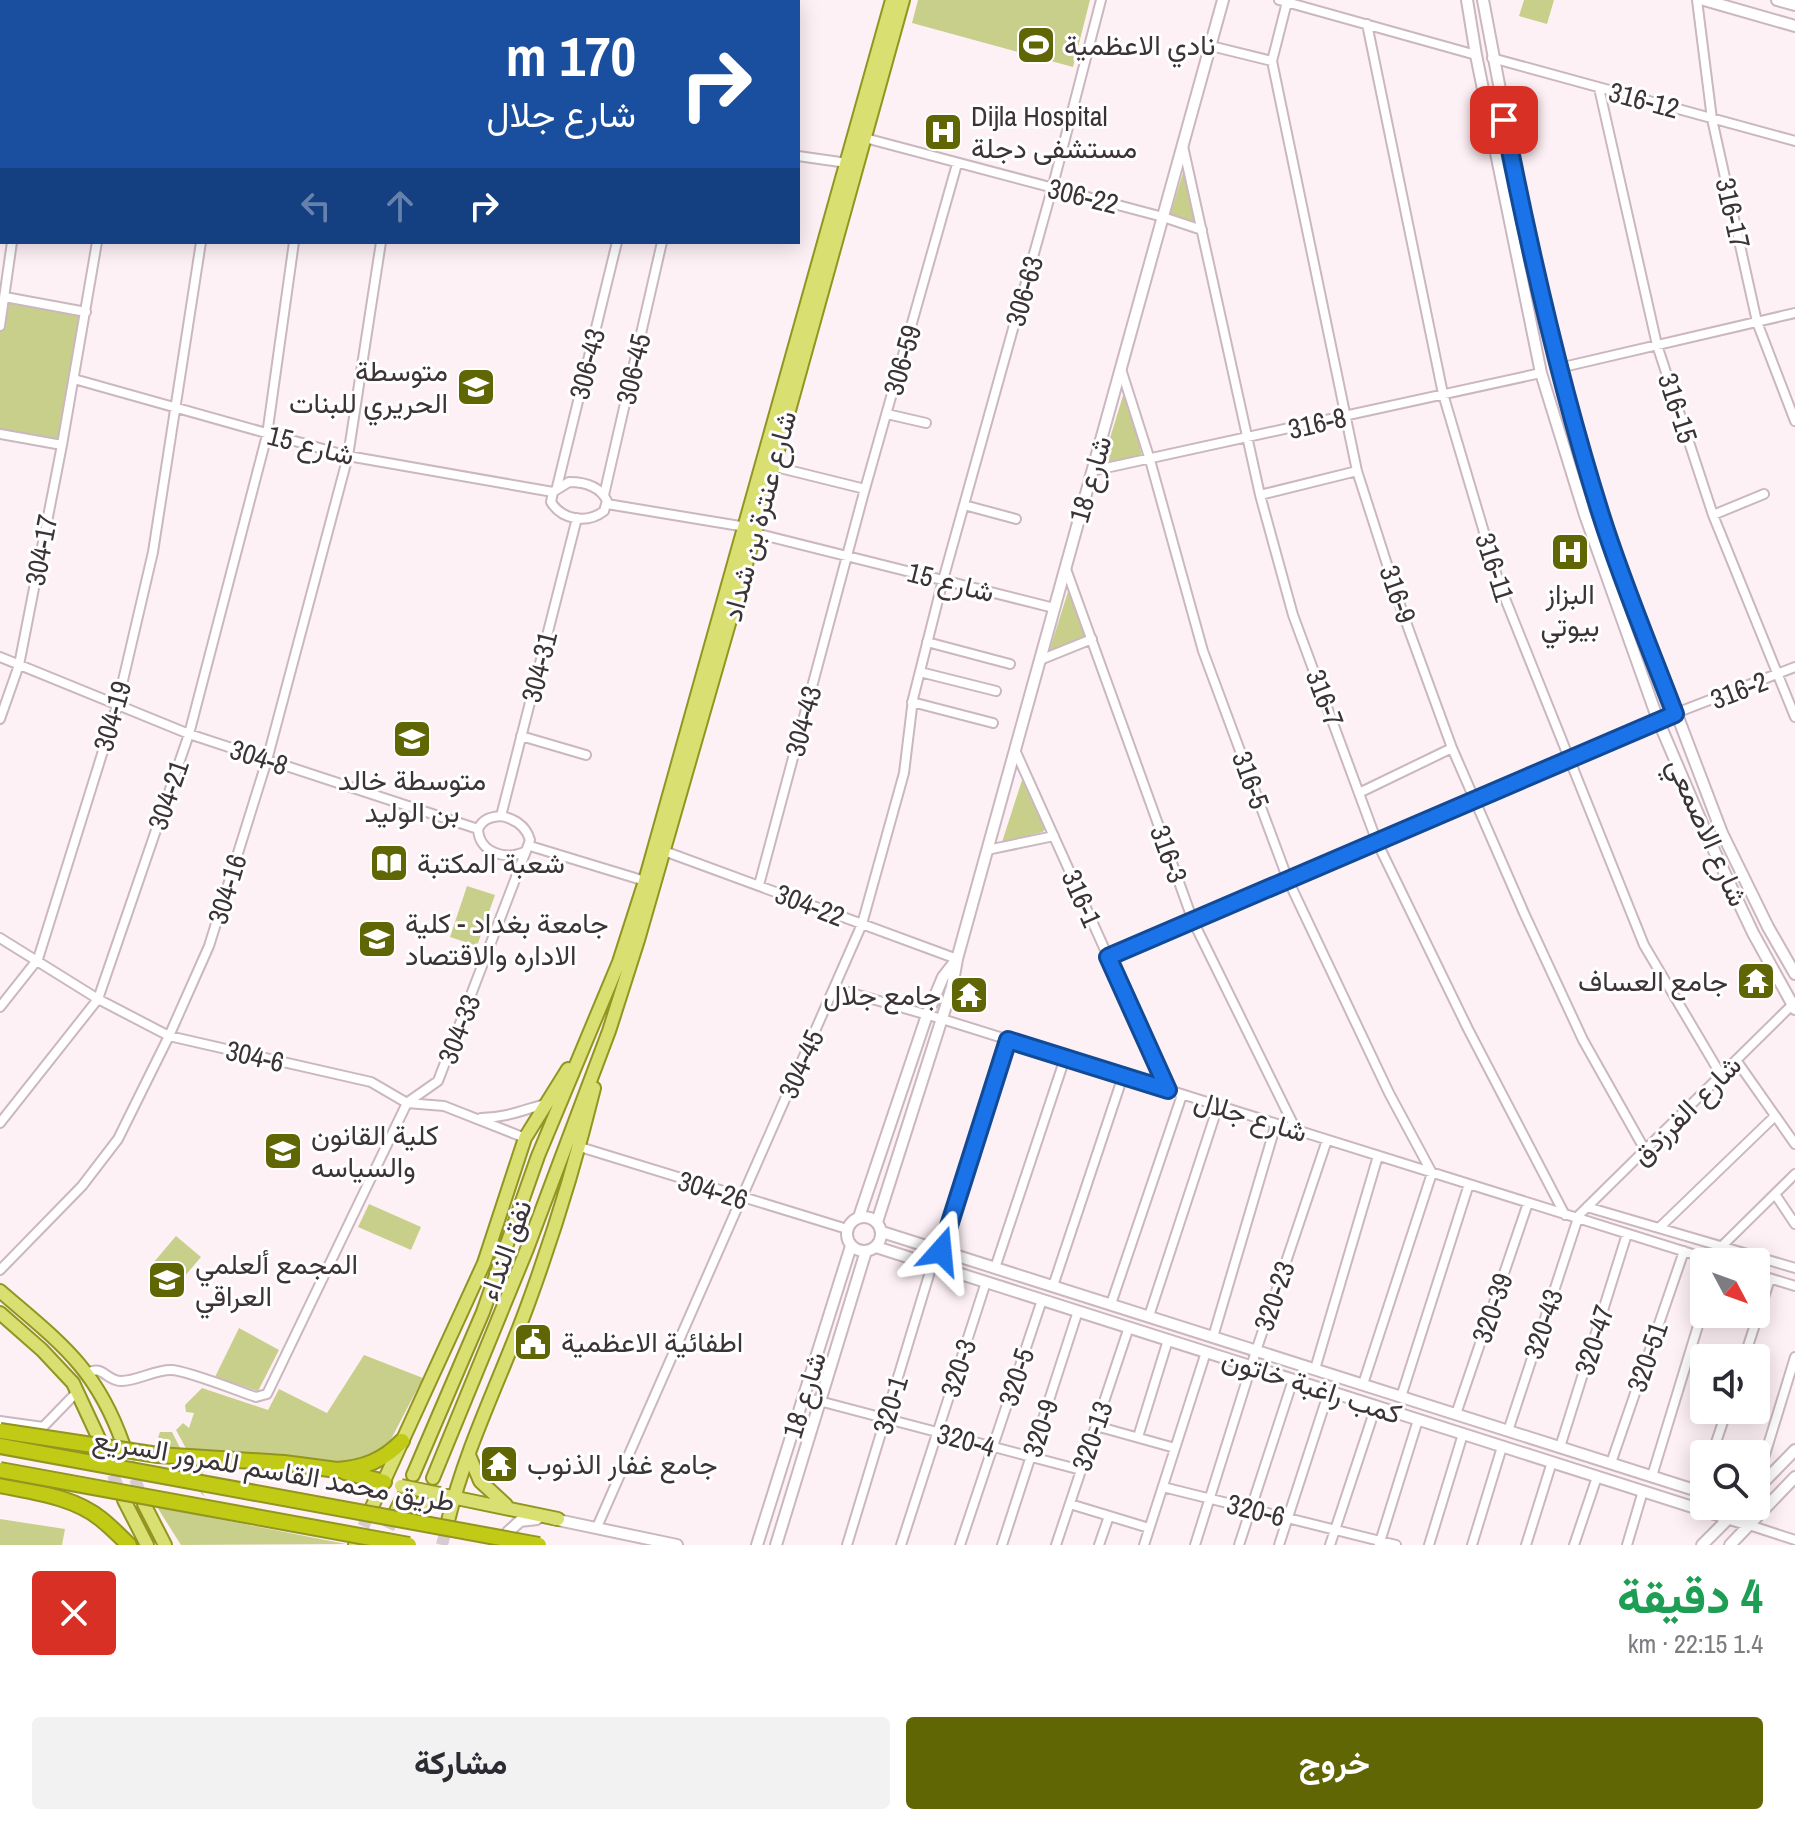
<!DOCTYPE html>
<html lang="ar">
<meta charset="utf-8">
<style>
:root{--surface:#fff;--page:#f2f2f3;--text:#2b2b33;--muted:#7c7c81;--accent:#616604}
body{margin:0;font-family:"Archivo Narrow",Vazirmatn,sans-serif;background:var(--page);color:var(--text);direction:rtl;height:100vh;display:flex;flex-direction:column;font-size:30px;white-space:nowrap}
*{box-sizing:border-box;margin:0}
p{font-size:26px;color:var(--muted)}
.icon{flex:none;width:44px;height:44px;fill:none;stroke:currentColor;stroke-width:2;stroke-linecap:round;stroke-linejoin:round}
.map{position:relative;height:1545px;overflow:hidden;direction:ltr}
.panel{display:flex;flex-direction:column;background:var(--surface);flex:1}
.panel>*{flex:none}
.guide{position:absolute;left:0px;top:0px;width:800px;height:244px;box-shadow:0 4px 20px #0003;direction:rtl;background:#1a4fa0;color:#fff;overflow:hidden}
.needle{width:52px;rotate:131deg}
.controls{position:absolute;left:1690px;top:1248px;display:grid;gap:16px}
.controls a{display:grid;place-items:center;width:80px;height:80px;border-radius:8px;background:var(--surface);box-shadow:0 4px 20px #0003;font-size:40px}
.pin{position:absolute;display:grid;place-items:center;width:68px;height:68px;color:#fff;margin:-34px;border-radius:16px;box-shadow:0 4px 12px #0006}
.me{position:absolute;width:88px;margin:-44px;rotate:18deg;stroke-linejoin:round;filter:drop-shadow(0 0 6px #0008)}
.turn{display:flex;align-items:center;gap:28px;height:168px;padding:0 32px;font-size:36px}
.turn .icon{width:104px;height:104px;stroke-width:2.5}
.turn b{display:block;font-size:56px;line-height:68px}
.lanes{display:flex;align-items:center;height:76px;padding:0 32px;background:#0003;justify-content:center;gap:40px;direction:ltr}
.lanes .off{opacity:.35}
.round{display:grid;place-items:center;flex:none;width:84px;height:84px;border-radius:8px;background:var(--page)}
.summary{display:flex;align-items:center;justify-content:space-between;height:136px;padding:0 32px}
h1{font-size:48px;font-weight:700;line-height:60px;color:#1e9e55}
.button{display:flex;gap:16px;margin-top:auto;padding:16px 32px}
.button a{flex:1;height:92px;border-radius:8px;background:var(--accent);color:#fff;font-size:32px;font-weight:700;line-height:92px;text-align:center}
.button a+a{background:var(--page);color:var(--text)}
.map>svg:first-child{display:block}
</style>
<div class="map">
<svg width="1795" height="1545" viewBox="0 0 1795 1545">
<rect width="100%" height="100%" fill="#fef1f6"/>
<path fill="#c8cf8b" d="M918,0H1090L1073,67L912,23Z
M1524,0H1554L1547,24L1519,16Z
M1186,163L1197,224L1170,215Z
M5,297L86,312L62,445L0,434V326Z
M1126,386L1142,456L1102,464Z
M1070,585L1086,637L1049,652Z
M1024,774L1047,825L1043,832L1002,842Z
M467,886L495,895L477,946L450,937Z
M369,1204L421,1227L411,1250L358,1227Z
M176,1236L201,1257L173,1290L148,1269Z
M239,1328L279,1350L258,1391L215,1377Z
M364,1355L423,1378L388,1445L374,1457L338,1463L262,1454L215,1452L201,1476L176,1430L183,1423L189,1428L194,1413L186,1412L185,1405L202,1388L268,1410L279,1389L327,1413Z
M160,1432H172L205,1497L155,1446Z
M157,1507L346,1544L181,1545Z
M0,1519L65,1529L62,1545H0Z"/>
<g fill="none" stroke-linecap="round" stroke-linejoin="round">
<path stroke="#d7cbd0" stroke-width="12" stroke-dasharray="12 6" stroke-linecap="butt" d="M106,1458L123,1499
M129,1462L143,1501
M356,1543L372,1507
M381,1545L396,1511
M442,1545L448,1521"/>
<g stroke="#cab7bf" stroke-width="12">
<path id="minor" d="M428,0L438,2
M1279,0L1476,55
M1697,0L1712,119L1757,322L1795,421
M40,2V0
M138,2V0
M243,2V0
M332,2V0
M694,2V0
M1287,2L1272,61L1357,471L1402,611L1452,748L1524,913L1583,1040L1645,1150
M0,14L2,15
M1367,24L1443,394L1500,586L1644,945L1721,1075
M1211,46L1272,61
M1492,58L1795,141
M1599,88L1657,345L1713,515L1795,717
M865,138L1163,217L1202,230
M1183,146L1260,495L1293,615L1377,842L1468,1029L1565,1215
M798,156L847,163
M5,297L86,312
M0,326L12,242
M1559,368L1795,313
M1121,369L1150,460L1203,651L1288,880L1389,1093L1432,1173L1363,1384
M74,379L348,456L553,492
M887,414L926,423
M0,434L62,445
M772,466L865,489
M1092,471L1541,373
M569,482C585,482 600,486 607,501L604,511C587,524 562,520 551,502L553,492Z
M557,487L617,242
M604,495L662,242
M1260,495L1357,471
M607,504L746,527
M964,505L1016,519
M1713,515L1764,494
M755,533L1054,608
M1066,569L1193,921L1296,1130
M927,642L1010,664
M0,657L189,734L478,829
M1040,660L1092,639
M920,672L996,691
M912,702L993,723
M0,719L19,665L62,445L97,242
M521,736L586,755
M1015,750L1168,1090
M1361,792L1452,748
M501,816L577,518
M501,816C515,819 526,826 530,840L526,851C506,861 479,853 478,829C483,819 490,817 501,816Z
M530,846L645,881
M987,850L1054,836
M664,851L957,959
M759,885L863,496L957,164
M0,938L98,999L169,1036L371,1082L407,1103L444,1106L525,1138
M1108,957L1658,720L1795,667
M834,988L942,1019L1718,1262L1722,1246L1795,1174
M0,1007L38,959L117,706L153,552L201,242
M1736,1060L1795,1144
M408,1102L438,1081L526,851
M481,1118C505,1118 523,1110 545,1104
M0,1123L98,999L189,734L267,435L294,242
M580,1147L847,1229
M1775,1194L1795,1224
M1587,1207L1795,1268
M1576,1218L1795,1002
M1660,1227L1775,1116
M941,1251L1008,1040
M995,1268L1065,1058
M0,1270L82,1186L118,1139L169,1036L209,946L267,760L348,456L381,242
M1756,1274L1795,1286
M1053,1286L1123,1076
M1111,1304L1182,1095
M1149,1316L1218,1106
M1213,1337L1276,1124
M1744,1358L1770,1279
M1315,1369L1378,1156
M87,1373C103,1364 106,1381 121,1381C137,1381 154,1370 171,1370C186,1370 238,1391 256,1397L267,1394L407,1103
M804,1397L1081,1470
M1401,1397L1469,1184
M1456,1414L1528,1203
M0,1421L43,1427L78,1391
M1096,1426L1175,1448
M1508,1431L1578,1218
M1138,1437L1168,1340
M1560,1447L1627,1234
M1712,1454L1727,1410
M1611,1463L1684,1251
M1652,1476L1704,1306
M1756,1484L1795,1357
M1163,1487L1396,1545
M1699,1491L1704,1478
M1070,1504L1149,1528
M1749,1525L1795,1540
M597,1527L862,924L904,773L913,699L943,580L1052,189L1101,0
M847,1545L932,1265
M901,1545L986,1282
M960,1545L1042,1300
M1002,1545L1078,1311
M1056,1545L1129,1327
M1099,1545L1109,1516
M1144,1545L1206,1352
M1195,1545L1256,1351L1327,1140
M1239,1545L1293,1380
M1279,1545L1329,1391
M1330,1545L1376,1406
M1379,1545L1418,1420
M1429,1545L1463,1434
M1472,1545L1502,1447
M1526,1545L1552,1462
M1574,1545L1597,1477
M1627,1545L1643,1491"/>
</g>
<g stroke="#cab7bf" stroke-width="14">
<path id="tertiary" d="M1467,0L1476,55L1541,373L1585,515L1658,720L1710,842L1753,933L1795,1009
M1483,0L1529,243L1559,368L1601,515L1722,833L1768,927L1795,974
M1704,0L1795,26
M1777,0L1795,5
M847 1234a17 17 0 1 1 34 0a17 17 0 1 1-34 0Z
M859,1217L927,1015L943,977L957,959
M877,1222L952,987L957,959L1223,0
M882,1232L1704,1493
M876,1247L1749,1525
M1756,1490L1795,1450
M553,1519L677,1545
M508,1532L520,1521L537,1519
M757,1545L851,1246
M776,1545L866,1251
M1702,1545L1741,1506
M1730,1545L1795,1477"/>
</g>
<g stroke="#929520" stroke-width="16">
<path id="primary" d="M0,1291C59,1342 96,1367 123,1444
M0,1313L42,1350L73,1383L100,1441
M469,1455L480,1481L506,1505
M413,1475L483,1312L538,1156L619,962L645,881L892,0
M433,1478L527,1249L609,1031L638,940L755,533L903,0
M447,1496L558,1519
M124,1500L147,1545
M144,1504L165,1545
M372,1507L484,1263L525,1138L568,1069
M396,1511L403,1497
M416,1515L423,1501
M448,1521C466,1446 502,1376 528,1304C554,1233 576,1161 594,1088
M355,1545L356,1543"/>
</g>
<g stroke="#929520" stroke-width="18">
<path id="motorway" d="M337,1470C363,1468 383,1461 402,1441
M345,1472L384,1482
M0,1485C34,1492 74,1497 101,1519C111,1527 120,1536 129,1545"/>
</g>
<use href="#minor" stroke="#fff" stroke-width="8"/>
<use href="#tertiary" stroke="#fff" stroke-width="10"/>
<use href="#primary" stroke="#dadf72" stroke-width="12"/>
<use href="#motorway" stroke="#c1ca14" stroke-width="14"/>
<g stroke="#929520" stroke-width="16" stroke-linecap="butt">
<path id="primary-bridge" d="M401,1486L440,1494"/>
</g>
<g stroke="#929520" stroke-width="18" stroke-linecap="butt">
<path id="motorway-bridge" d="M0,1431L158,1455L284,1463L337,1470
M0,1446L539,1545
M0,1470L409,1545"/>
</g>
<use href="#primary-bridge" stroke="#dadf72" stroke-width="12"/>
<use href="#motorway-bridge" stroke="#c1ca14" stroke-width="14"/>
</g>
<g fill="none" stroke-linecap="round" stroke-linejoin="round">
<g stroke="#114b97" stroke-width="20">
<path id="route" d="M941,1251L1008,1040L1168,1090L1108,957L1675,714C1650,648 1622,582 1601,515C1560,385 1530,253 1504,120"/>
</g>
<use href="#route" stroke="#1a73e8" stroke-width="14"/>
</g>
<defs>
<g id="stadium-square" transform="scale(2)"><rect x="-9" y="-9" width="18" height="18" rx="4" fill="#616604" stroke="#fff"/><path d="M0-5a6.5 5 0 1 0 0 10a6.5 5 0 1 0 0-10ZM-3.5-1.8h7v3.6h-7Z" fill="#fff"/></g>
<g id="hospital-square" transform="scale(2)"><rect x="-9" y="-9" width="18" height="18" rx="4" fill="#616604" stroke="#fff"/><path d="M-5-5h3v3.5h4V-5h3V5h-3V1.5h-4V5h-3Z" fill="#fff"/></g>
<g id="school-square" transform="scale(2)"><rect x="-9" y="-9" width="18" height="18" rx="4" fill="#616604" stroke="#fff"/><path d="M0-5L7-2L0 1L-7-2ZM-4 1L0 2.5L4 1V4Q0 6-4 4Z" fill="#fff"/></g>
<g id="library-square" transform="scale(2)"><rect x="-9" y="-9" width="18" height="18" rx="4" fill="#616604" stroke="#fff"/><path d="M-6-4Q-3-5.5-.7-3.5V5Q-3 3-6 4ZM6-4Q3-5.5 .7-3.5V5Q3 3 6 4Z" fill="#fff"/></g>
<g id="university-square" transform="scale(2)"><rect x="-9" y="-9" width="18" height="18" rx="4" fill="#616604" stroke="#fff"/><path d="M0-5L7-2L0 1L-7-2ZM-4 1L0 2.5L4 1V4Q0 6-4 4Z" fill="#fff"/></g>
<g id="temple-square" transform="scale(2)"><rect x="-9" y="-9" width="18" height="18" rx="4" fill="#616604" stroke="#fff"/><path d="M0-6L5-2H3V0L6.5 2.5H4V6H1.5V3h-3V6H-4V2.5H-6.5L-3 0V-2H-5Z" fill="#fff"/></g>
<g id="civic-square" transform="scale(2)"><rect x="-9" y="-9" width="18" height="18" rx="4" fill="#616604" stroke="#fff"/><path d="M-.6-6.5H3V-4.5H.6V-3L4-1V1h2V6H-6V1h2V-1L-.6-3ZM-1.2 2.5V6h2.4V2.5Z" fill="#fff"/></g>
</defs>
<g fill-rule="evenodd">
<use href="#stadium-square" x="1036" y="45"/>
<use href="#hospital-square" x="943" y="132"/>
<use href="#school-square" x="476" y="387"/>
<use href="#hospital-square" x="1570" y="552"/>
<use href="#school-square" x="412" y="739"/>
<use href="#library-square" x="389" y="863"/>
<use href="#university-square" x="377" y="939"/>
<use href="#temple-square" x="1756" y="981"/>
<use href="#temple-square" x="969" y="995"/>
<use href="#university-square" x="283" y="1151"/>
<use href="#university-square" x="167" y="1280"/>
<use href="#civic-square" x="533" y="1342"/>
<use href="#temple-square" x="499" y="1464"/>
</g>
<g text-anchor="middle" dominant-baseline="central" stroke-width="6" stroke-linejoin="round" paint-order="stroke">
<g font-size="28" fill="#3b3337" stroke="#fff" text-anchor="start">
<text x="1064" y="45">نادي الاعظمية</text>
<text x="971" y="116">Dijla Hospital<tspan x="971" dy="32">مستشفى دجلة</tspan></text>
<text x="448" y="371" text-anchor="end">متوسطة<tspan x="448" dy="32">الحريري للبنات</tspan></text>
<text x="1570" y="594" text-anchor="middle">البزاز<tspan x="1570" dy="32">بيوتي</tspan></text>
<text x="412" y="780" text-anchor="middle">متوسطة خالد<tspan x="412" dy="32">بن الوليد</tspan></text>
<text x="417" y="863">شعبة المكتبة</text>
<text x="405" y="923">جامعة بغداد - كلية<tspan x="405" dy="32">الاداره والاقتصاد</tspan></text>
<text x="1728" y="981" text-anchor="end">جامع العساف</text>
<text x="941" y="995" text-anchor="end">جامع جلال</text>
<text x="311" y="1135">كلية القانون<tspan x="311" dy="32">والسياسه</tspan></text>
<text x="195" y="1264">المجمع ألعلمي<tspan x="195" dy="32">العراقي</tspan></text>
<text x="561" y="1342">اطفائية الاعظمية</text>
<text x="527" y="1464">جامع غفار الذنوب</text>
</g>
<g font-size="28" fill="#3b3337" stroke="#fff">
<text transform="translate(1644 100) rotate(15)">316-12</text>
<text transform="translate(1083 196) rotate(14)">306-22</text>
<text transform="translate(1733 213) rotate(77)">316-17</text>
<text transform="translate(1024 291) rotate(-74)">306-63</text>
<text transform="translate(902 360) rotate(-74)">306-59</text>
<text transform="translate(587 364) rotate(-76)">306-43</text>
<text transform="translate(633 369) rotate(-77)">306-45</text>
<text transform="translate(1678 408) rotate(72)">316-15</text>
<text transform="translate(1317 423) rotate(-13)">316-8</text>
<text transform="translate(311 445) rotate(14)">شارع 15</text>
<text transform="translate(1090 479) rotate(-74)">شارع 18</text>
<text transform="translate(759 516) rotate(-75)">شارع عنترة بن شداد</text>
<text transform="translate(41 550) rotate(-79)">304-17</text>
<text transform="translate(1495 567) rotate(72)">316-11</text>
<text transform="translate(951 582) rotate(14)">شارع 15</text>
<text transform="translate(1398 594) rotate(71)">316-9</text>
<text transform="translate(539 667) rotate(-76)">304-31</text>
<text transform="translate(1739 690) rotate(-21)">316-2</text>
<text transform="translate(1325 698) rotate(69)">316-7</text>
<text transform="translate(112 716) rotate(-74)">304-19</text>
<text transform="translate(803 721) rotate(-75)">304-43</text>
<text transform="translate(259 757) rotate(18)">304-8</text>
<text transform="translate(1251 780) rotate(70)">316-5</text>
<text transform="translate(168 795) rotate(-71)">304-21</text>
<text transform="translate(1708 832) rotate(66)">شارع الاصمعي</text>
<text transform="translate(1169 854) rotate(70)">316-3</text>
<text transform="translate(227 889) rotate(-73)">304-16</text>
<text transform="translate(1082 898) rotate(66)">316-1</text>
<text transform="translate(810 905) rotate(21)">304-22</text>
<text transform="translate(459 1029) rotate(-69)">304-33</text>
<text transform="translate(255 1056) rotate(13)">304-6</text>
<text transform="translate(801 1064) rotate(-66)">304-45</text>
<text transform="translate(1686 1110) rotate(-45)">شارع الفرزدق</text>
<text transform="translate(1251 1116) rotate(17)">شارع جلال</text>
<text transform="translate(713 1190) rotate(17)">304-26</text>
<text transform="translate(505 1250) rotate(-70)">نفق النداء</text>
<text transform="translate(1274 1296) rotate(-71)">320-23</text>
<text transform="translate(1492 1308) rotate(-71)">320-39</text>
<text transform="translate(1543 1324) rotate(-72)">320-43</text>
<text transform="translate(1594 1340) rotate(-72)">320-47</text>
<text transform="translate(1647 1357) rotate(-71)">320-51</text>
<text transform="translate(958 1368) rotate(-72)">320-3</text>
<text transform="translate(1016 1377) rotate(-72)">320-5</text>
<text transform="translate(1312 1386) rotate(18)">كمب راغبة خاتون</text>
<text transform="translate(804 1395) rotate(-73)">شارع 18</text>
<text transform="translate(890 1405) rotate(-73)">320-1</text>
<text transform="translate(1040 1428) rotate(-72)">320-9</text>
<text transform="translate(1092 1436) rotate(-71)">320-13</text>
<text transform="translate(966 1440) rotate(15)">320-4</text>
<text transform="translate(274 1470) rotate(10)">طريق محمد القاسم للمرور السريع</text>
<text transform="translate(1256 1510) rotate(14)">320-6</text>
</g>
</g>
</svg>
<div class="controls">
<a><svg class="needle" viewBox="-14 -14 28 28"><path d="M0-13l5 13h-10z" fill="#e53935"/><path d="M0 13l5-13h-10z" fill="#7c7c81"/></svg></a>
<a><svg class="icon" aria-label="sound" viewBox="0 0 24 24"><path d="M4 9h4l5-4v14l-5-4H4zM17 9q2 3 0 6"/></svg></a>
<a><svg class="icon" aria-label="search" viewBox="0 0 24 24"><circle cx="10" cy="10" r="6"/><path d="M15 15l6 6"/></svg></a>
</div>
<div class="pin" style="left:1504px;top:120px;background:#d93025"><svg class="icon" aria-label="arrive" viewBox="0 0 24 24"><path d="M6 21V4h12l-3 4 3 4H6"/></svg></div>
<svg class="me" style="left:941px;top:1251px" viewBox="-20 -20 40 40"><path d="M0-17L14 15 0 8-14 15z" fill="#1a73e8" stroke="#fff" stroke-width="4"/></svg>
<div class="guide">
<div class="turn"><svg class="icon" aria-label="right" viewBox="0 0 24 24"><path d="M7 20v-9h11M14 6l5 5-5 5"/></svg><div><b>170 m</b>شارع جلال</div></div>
<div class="lanes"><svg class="icon off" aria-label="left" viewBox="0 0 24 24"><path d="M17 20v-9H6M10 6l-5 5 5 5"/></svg><svg class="icon off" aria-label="ahead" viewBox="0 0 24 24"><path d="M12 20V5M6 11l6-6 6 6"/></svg><svg class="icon" aria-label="right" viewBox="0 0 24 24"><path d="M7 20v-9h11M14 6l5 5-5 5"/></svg></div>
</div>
</div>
<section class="panel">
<div class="summary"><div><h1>4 دقيقة</h1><p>1.4 km · 22:15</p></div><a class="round" style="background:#d93025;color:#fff"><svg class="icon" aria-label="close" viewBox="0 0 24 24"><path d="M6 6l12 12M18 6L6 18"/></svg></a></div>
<div class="button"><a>خروج</a><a>مشاركة</a></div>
</section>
